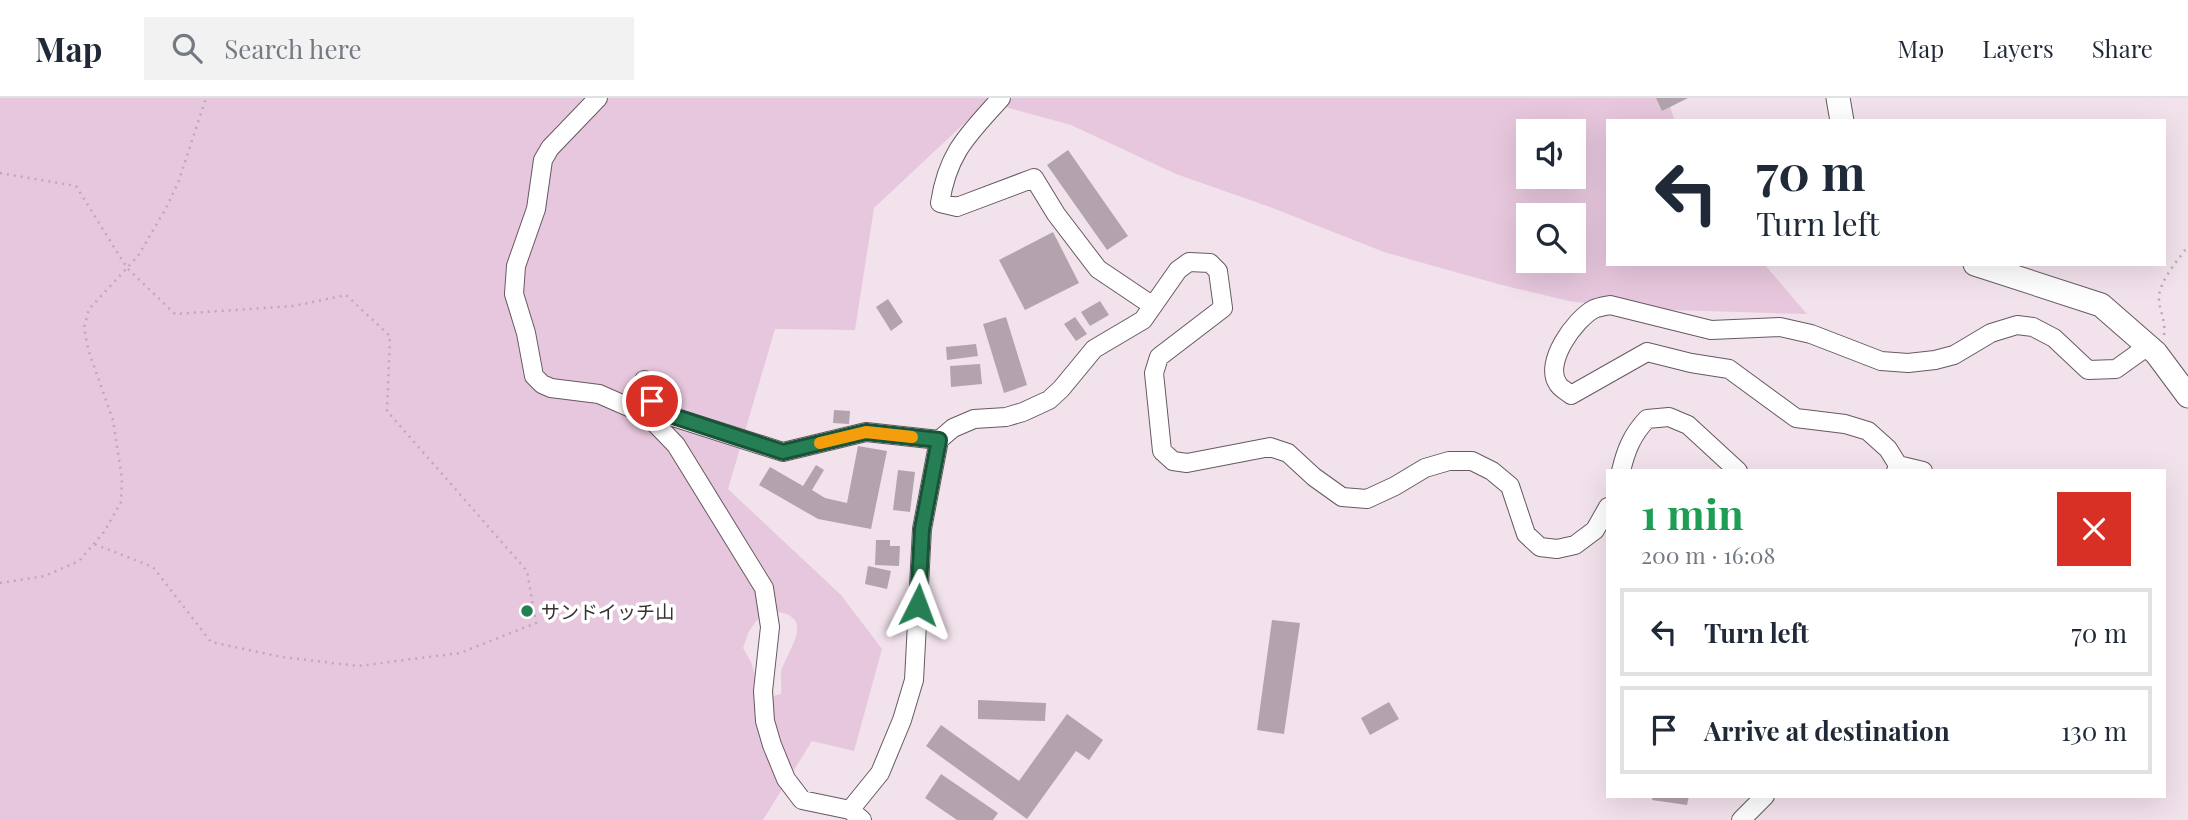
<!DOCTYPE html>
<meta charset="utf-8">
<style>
:root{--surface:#fff;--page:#f2f2f3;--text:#1f2937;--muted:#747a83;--line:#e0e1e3}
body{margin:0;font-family:"Playfair Display","Noto Sans JP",serif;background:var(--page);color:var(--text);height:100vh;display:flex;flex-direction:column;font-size:26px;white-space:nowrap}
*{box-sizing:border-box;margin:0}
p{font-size:23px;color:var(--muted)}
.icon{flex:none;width:38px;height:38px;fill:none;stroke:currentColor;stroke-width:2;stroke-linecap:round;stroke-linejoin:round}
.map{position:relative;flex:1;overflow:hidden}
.panel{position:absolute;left:1606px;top:371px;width:560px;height:329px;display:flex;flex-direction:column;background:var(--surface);border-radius:0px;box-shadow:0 7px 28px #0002}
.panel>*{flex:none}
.banner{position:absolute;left:1606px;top:21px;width:560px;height:147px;border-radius:0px;box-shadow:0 7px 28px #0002;background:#fff;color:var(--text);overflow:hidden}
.fabs{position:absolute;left:1516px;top:21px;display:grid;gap:14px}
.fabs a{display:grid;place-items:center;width:70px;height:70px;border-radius:0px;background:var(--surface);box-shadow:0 7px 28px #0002;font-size:35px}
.pin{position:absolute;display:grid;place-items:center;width:60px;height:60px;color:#fff;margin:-30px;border:4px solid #fff;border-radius:50%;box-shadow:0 2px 7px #0007}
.me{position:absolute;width:77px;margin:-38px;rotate:3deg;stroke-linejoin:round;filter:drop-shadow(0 0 5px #0008)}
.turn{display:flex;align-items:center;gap:24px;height:147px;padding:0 35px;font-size:32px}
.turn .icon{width:91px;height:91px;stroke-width:2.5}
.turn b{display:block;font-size:49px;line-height:60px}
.round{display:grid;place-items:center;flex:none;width:74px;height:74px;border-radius:0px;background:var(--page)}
.headline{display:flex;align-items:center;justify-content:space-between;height:119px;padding:0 35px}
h1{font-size:42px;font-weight:700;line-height:52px;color:#1e9e55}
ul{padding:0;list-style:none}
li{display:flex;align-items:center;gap:21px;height:88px;margin:0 14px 10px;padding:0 21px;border:4px solid var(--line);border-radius:0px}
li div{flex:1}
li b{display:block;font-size:26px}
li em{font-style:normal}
header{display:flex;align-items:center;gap:42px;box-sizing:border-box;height:98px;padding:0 35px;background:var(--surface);border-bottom:2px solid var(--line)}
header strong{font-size:33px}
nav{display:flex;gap:38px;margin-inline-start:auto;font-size:24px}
.search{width:490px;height:63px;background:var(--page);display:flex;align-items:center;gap:18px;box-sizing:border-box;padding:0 24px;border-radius:0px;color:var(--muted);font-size:26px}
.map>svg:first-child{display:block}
</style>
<header>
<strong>Map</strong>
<div class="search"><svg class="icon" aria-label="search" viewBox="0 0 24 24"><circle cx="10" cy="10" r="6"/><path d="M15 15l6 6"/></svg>Search here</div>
<nav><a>Map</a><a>Layers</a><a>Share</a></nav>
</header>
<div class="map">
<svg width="2188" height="722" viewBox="0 0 2188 722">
<rect width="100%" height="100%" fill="#f2e2ec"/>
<path fill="#e7c7dd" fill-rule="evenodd" d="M0,0H1667L1675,23H1608V166H1764L1807,216L1637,211L1569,203L1498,186L1384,154L1270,109L1176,76L1071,27L987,4L874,110L855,232L775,231L728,391L841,497L882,551L854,653L812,643L763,722H0ZM1528,33H1573V79H1528ZM1528,117H1573V163H1528ZM778,514C813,519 791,548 783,568C779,575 782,587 781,596L762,601L751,564L743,550L749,533L757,522L770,519Z"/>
<path fill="#b3a3ad" d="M1656,0H1688L1662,13Z
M1068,52L1128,138L1107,152L1047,67Z
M1053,134L1079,185L1025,212L999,162Z
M888,201L903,224L891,233L876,209Z
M1100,203L1109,217L1090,228L1081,214Z
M1006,219L1027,287L1004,295L983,226Z
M1075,219L1087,236L1076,243L1064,226Z
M976,246L978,258L947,262L946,249Z
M980,266L982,286L951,289L950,268Z
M834,312L850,313L849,326L833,325Z
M858,348L887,353L871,431L818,421L759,387L770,369L803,388L816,367L824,372L812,392L825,400L847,405Z
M898,372L915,374L910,414L893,412Z
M876,442H890V448H900L899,468L875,467Z
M868,468L891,473L887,491L865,486Z
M1272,522L1300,525L1284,636L1257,632Z
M978,602L1046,605L1045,623L978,621Z
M1389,604L1399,621L1370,637L1361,620Z
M1067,616L1103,642L1089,662L1076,653L1027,721L926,648L941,627L1019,683Z
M941,676L998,715L993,722H957L925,700Z
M1653,698H1689L1687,707L1652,702Z"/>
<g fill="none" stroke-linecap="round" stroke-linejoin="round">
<g stroke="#665962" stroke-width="20">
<path id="minor" d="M598,0L550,50L543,62L536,111L516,168L514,196L526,235L534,278L542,286L551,290L599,296L647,317L676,347L764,490L770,529L763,593L765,623L772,647L786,681L802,702L850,712L862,722
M1001,0C968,37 948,54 940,105L957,109L1034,80L1056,116L1098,171L1153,208
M644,282L652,303L673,319L783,354L866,334L939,342
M1898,367L1923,373
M1621,373C1626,352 1632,337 1647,321L1669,319L1688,327L1738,373
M1896,373L1898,367L1888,351L1868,333L1845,326L1796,320L1729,271L1691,265L1647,254L1571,297C1568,294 1560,290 1558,286C1543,265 1575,221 1594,211C1598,209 1605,208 1610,207L1711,232L1780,229L1811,236L1881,263L1908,265L1935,262L1954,257L1991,235L2017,227L2033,229L2054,240L2088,272L2116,271L2148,248
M850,712L880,675L902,622L914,582L922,431L939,342L953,330L974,321L1006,319L1023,314L1049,302L1061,291L1094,251L1143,222L1178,172L1189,164L1210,165L1218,173L1223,210L1159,259L1154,275L1162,353L1173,363L1187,365L1270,349L1288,355L1314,379L1342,399L1367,401L1395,388L1425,370L1449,363H1472L1492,373L1510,388L1526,436L1540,449L1557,451L1575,447L1595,432L1608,409
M1741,722L1765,698"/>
</g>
<g stroke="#665962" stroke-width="25">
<path id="tertiary" d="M1838,0L1842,23
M1975,166L2101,207L2156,255L2188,298"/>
</g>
<path stroke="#b9acb5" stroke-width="2.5" stroke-dasharray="2 5" stroke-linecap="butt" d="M0,75L76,88L127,170L175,216L294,208L346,197L390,238L387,313L527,473L536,525L460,555L358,568L282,559L211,544L153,469L94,446
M2164,237C2166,221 2158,210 2159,198C2161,181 2178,162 2188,148
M0,485L45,478L79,463L104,434L121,404L122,381L113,322L89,254L84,230L89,211L138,158L165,112L178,85L206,0"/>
<use href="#minor" stroke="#fff" stroke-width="18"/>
<use href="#tertiary" stroke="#fff" stroke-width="23"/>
</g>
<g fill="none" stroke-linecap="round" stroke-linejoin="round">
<g stroke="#195337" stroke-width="18">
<path id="route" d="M652,303L673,318L783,354L866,334L939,342L922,431L918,507"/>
</g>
<use href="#route" stroke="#267f54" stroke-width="12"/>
<path stroke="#f59e0b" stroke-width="12" d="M820,345L866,334L912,339"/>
</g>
<circle fill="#267f54" stroke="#fff" stroke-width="2.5" cx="527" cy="513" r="7"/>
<g text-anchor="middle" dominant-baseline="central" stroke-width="7" stroke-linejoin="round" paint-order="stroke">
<g font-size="19" fill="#373135" stroke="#fff" text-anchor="start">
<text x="541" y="513">サンドイッチ山</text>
</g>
</g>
</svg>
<div class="fabs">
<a><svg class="icon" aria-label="sound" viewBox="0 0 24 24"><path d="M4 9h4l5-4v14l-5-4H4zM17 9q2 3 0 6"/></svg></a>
<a><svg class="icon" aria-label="search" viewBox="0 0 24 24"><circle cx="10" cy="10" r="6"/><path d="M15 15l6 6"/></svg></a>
</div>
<div class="pin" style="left:652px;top:303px;background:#d93025"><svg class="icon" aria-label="arrive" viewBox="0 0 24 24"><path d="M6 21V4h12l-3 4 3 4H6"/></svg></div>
<svg class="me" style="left:918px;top:507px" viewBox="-20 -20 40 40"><path d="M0-17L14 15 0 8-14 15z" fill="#267f54" stroke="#fff" stroke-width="4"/></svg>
<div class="banner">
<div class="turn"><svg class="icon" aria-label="left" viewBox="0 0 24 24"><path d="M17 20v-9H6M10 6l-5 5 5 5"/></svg><div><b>70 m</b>Turn left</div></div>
</div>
<section class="panel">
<div class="headline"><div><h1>1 min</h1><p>200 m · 16:08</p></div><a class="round" style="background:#d93025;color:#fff"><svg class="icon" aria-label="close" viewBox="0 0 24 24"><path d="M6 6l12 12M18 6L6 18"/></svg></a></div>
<ul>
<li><svg class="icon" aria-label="left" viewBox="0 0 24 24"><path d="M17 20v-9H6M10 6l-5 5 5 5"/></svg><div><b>Turn left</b></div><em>70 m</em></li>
<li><svg class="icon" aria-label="arrive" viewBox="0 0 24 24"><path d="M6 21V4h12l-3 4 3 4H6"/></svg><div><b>Arrive at destination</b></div><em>130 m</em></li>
</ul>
</section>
</div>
